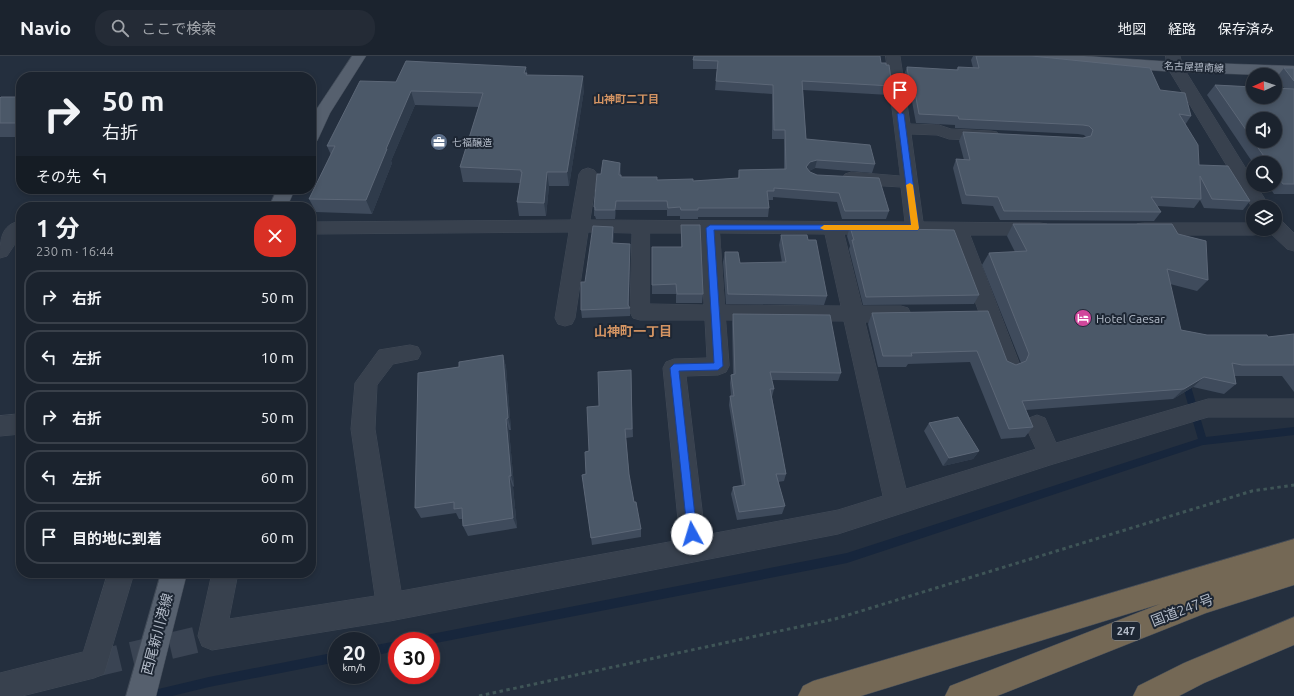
<!DOCTYPE html>
<html lang="ja">
<meta charset="utf-8">
<style>
:root{--surface:#1b232e;--page:#242b36;--text:#f1f3f6;--muted:#a0a4aa;--line:#39404a}
body{margin:0;font-family:Ubuntu,"Noto Sans JP",sans-serif;background:var(--page);color:var(--text);height:100vh;display:flex;flex-direction:column;font-size:15px;white-space:nowrap}
*{box-sizing:border-box;margin:0}
p{font-size:13px;color:var(--muted)}
.icon{flex:none;width:22px;height:22px;fill:none;stroke:currentColor;stroke-width:2;stroke-linecap:round;stroke-linejoin:round}
.map{position:relative;flex:1;overflow:hidden}
.drawer{position:absolute;left:16px;top:146px;width:300px;height:376px;display:flex;flex-direction:column;background:var(--surface);border-radius:16px;box-shadow:0 2px 6px #0003,0 0 0 1px var(--line)}
.drawer>*{flex:none}
.hud{position:absolute;left:16px;top:16px;width:300px;height:122px;border-radius:16px;box-shadow:0 2px 6px #0003,0 0 0 1px var(--line);background:#1b232e;color:var(--text);overflow:hidden}
.needle{width:26px;rotate:267deg}
.fabs{position:absolute;left:1246px;top:12px;display:grid;gap:8px}
.fabs a{display:grid;place-items:center;width:36px;height:36px;border-radius:50%;background:var(--surface);box-shadow:0 2px 6px #0003,0 0 0 1px var(--line);font-size:20px}
.speed{position:absolute;left:328px;top:576px;display:flex;gap:8px;font-size:20px;font-weight:700;text-align:center}
.speed>*{display:grid;place-content:center;width:52px;height:52px;border-radius:50%;background:var(--surface);box-shadow:0 2px 6px #0003,0 0 0 1px var(--line);line-height:1}
.speed small{font-size:10px;font-weight:400}
.speed .limit{border:6px solid #d22;background:#fff;color:#111}
.pin{position:absolute;display:grid;place-items:center;width:34px;height:34px;color:#fff;margin:-41px -17px;border-radius:50% 50% 50% 0;rotate:-45deg;box-shadow:0 0 4px #0007}
.pin .icon{rotate:45deg}
.me{position:absolute;width:44px;margin:-22px;rotate:354deg;stroke-linejoin:round;filter:drop-shadow(0 0 3px #0008)}
.turn{display:flex;align-items:center;gap:14px;height:84px;padding:0 20px;font-size:18px}
.turn .icon{width:52px;height:52px;stroke-width:2.5}
.turn b{display:block;font-size:28px;line-height:34px}
.then{display:flex;align-items:center;height:38px;padding:0 20px;background:#0003;gap:8px;font-size:15px}
.round{display:grid;place-items:center;flex:none;width:42px;height:42px;border-radius:16px;background:var(--page)}
.summary{display:flex;align-items:center;justify-content:space-between;height:68px;padding:0 20px}
h1{font-size:24px;font-weight:700;line-height:30px}
ul{padding:0;list-style:none}
li{display:flex;align-items:center;gap:12px;height:54px;margin:0 8px 6px;padding:0 12px;border:2px solid var(--line);border-radius:16px}
li div{flex:1}
li b{display:block;font-size:15px}
li em{font-style:normal}
header{display:flex;align-items:center;gap:24px;box-sizing:border-box;height:56px;padding:0 20px;background:var(--surface);border-bottom:1px solid var(--line)}
header strong{font-size:19px}
nav{display:flex;gap:22px;margin-inline-start:auto;font-size:14px}
.search{width:280px;height:36px;background:var(--page);display:flex;align-items:center;gap:10px;box-sizing:border-box;padding:0 14px;border-radius:16px;color:var(--muted);font-size:15px}
.map>svg:first-child{display:block}
</style>
<header>
<strong>Navio</strong>
<div class="search"><svg class="icon" aria-label="search" viewBox="0 0 24 24"><circle cx="10" cy="10" r="6"/><path d="M15 15l6 6"/></svg>ここで検索</div>
<nav><a>地図</a><a>経路</a><a>保存済み</a></nav>
</header>
<div class="map">
<svg width="1294" height="640" viewBox="0 0 1294 640">
<rect width="100%" height="100%" fill="#242f3e"/>
<g fill="none" stroke-linecap="round" stroke-linejoin="round">
<path fill="#17263c" fill-rule="evenodd" d="M1185,321L1188,322L1189,324L1206,381L1294,371V379L1203,389L847,507L431,588V585H416L417,581L421,580L847,497L1198,383L1181,324L1182,322Z
M397,585V595L371,600V590Z
M337,596V606L209,631L172,640H145L146,636L150,635L209,621Z"/>
<path stroke="#3a4453" stroke-width="26" stroke-dasharray="26 13" stroke-linecap="butt" d="M94,608L212,580"/>
<g stroke="#414a57" stroke-width="1">
<path id="minor" d="M886,0H900L910,68L939,69L951,73L991,75L997,76L999,80L997,84L991,85L949,83L937,79L911,78L923,166L1040,167L1047,168L1049,173L1047,178L1040,179H970L1020,309L1017,315L1009,318L1001,315L998,309L951,179L844,178L862,250H901L908,252L911,258L908,264L901,266H865L906,433L1036,393L1025,369L1029,362L1037,359L1045,362L1056,387L1208,343H1294V361H1208L1050,409L838,478L390,565L212,594L202,590L198,580L212,517H238L229,563L375,540L351,373L355,327L379,294L410,289L418,291L421,297L418,303L393,308L377,329L375,373L401,535L680,484L663,312L666,306L674,303L707,302L705,264H640L633,262L630,256L632,177L588,176L575,262L572,268L565,270L558,268L555,262L569,176L311,178V166L571,164L579,118L582,114L588,112L594,114L597,118L590,164L905,166L901,131L851,128L845,126L842,122L845,118L851,116L900,120ZM650,177H701L704,249L650,248ZM720,177L825,178L841,250L725,249ZM726,264L844,265L883,440L838,454L705,479L686,320L718,319L726,316L729,310Z
M1166,0H1180L1183,11L1253,124V129H1256L1270,151H1253V153L1167,11Z
M1275,164L1282,165L1294,177V195L1287,193L1268,175L1267,173H1275Z
M16,166L21,167V179L7,200L0,202C0,187 0,171 16,166Z
M1144,167H1253V173H1262L1260,178L1253,179H1144L1137,178L1135,173L1137,168Z
M21,358V378L0,380V360Z
M108,517H134L104,618L94,622L22,640H0V617L83,596Z"/>
</g>
<g stroke="#414a57" stroke-width="1">
<path id="major" d="M352,0H366L330,57L319,81L317,85L311,86V63L314,57Z
M1015,0H1084L1175,6L1294,10V20L1175,16L1022,4L1017,3Z
M277,133H295L287,151H269Z
M161,517H187L156,640H126Z"/>
</g>
<g stroke="#434c59" stroke-width="1">
<path id="highway" d="M1294,483V529L1206,557L997,640H945L950,630L1160,548L861,640H798L803,630L813,625Z
M1294,561V589L1204,627L1179,640H1133L1138,630L1184,607Z"/>
</g>
<path stroke="#3f5557" stroke-width="3" stroke-dasharray="3.5 3.5" stroke-linecap="butt" d="M479,640L835,563L1252,435L1294,429"/>
<use href="#minor" fill="#38414e" fill-rule="evenodd"/>
<use href="#major" fill="#56606e" fill-rule="evenodd"/>
<use href="#highway" fill="#746855" fill-rule="evenodd"/>
</g>
<path fill="#3f4b5c" d="M973,0H976L1160,34L1191,60L1185,69L1199,109L1250,145L1243,154L1204,152L1200,144L1194,152L1157,150L1161,156L1154,165L1000,164L993,150L962,148L953,112L956,103L964,104L959,85L963,76L1083,82L1086,81L1084,79L1078,78L955,72V69L916,67L911,40L907,39L904,19L907,11L956,14L958,11L973,12L971,4Z
M693,4L881,7L892,30L889,39L803,34L806,83L875,108L872,117L815,112L809,115L810,116L889,155L886,163H842L837,146L773,141V144H768L769,152L768,161H698V163H680V160H667V154H616L615,163H596L595,160H594V151L601,118L620,107L621,121L657,124L693,125L738,122L739,114L784,113V83H772V38L715,34L717,13H693Z
M526,11L527,19L584,34L569,130H549L546,160H519L517,146L520,127L463,126L460,111L479,51L415,49L391,105L392,107L372,158L316,156L309,143L331,99L327,90L396,26Z
M1284,12H1294V138H1274L1268,129H1275V107H1253L1207,39L1215,29L1284,32L1276,22Z
M21,41V81H0V42Z
M1013,168L1178,178L1208,224L1197,235L1170,228L1181,274L1207,279L1268,281L1294,278V336L1282,320H1235L1236,328L1224,338L1193,331L1173,343L1026,354L1033,371L1025,381L1001,383L970,306L908,308L906,311H878L868,268L872,257L1007,305L1016,309L1021,307L982,209L989,197L1015,196L1007,180Z
M681,169L703,238L702,247H676V238H652V191H681Z
M613,171L614,178L613,187L630,195L629,250L630,252V260L582,262L581,254L585,226Z
M850,171L894,173L979,239L974,248L863,249L849,193L850,190L847,180Z
M781,179L808,184L827,240L824,249L726,248L723,206L725,196L740,207H782L779,189Z
M733,258L841,317L838,325L772,324L774,333L772,341L786,418L784,425L778,426L785,450L782,458L737,464L731,438L733,431L742,430L729,349L730,340H731L730,327L731,319L733,318L732,267Z
M503,299L506,311L511,374H509L514,430L513,431L517,472L468,480L463,470L462,463H459L456,457L421,462L415,452L459,311Z
M631,314L633,381L626,382L629,418L634,446L641,473V481L592,489L582,419L586,418L589,395L599,350Z
M929,367L979,395L973,403L943,410L924,375Z"/>
<path fill="#2f3b4b" d="M526,11L528,25L524,17Z
M583,20L584,34L569,130L567,116Z
M411,35L415,49L391,105L392,107L372,158L366,144L386,93Z
M817,104L815,112L809,115L806,111L810,106Z
M620,107L621,115L619,127V119Z
M547,116L549,130L546,160L544,147Z
M616,145V154L615,163V154Z
M613,171L614,178L612,194V187Z
M630,188V195L628,253Z
M503,299L506,311L511,374L508,362Z
M1204,321L1193,331L1173,343L1184,333Z
M506,363L509,374L514,430L511,420Z
M979,395L973,403L943,410L949,402Z
M509,420L513,431L517,472L513,462Z"/>
<path fill="#4b5868" stroke="#5c6777" d="M694,0H880L881,7H886V9H889L892,30L802,25L806,83L870,89L875,108L817,104L810,106L806,111L810,116L817,119L879,122L889,155H845L839,137L774,132V135H767L769,152H698V154H681L680,151L668,152L667,145H616L615,154H595V151H594L597,118H601L603,104L620,107L619,119H621V121H657V124L693,123V125L739,122V114L786,113L785,74H774L773,29L716,25L718,5L693,4Z
M976,0H1032L1150,12L1160,34L1185,37L1191,60L1179,58L1198,89L1199,109L1228,110L1250,145L1212,143L1200,120L1201,143L1151,141L1161,156L1004,155L998,141L966,139L956,103L970,104L963,76L1083,82L1091,80L1093,74L1089,70L1083,69L959,63L958,60L919,58L914,31H910L907,11L958,14V11L979,12Z
M406,5L526,11L524,17H527L526,19L583,20L567,116H547L544,147L517,146L522,116H521V114L460,111L483,37L411,35L386,93H387L366,144L309,143L335,90H327L360,25L396,26Z
M1284,12H1294V25Z
M1215,29L1253,31V41H1275V32L1294,33V128H1283L1275,116V107H1269L1253,85H1275V63H1253V84Z
M1,41H21V67H0V42Z
M1013,168H1172L1178,178L1206,185L1208,224L1167,213L1181,274L1207,279H1267L1268,281L1294,278V309H1242L1232,307L1236,328L1204,321L1184,333L1022,345L1033,371L1009,373L977,295L911,297L912,300H883L872,257L988,255L1007,305L1016,309L1026,305L1029,298L989,197L1027,195Z
M681,169H700L703,238H677L676,228L652,229V191H682Z
M593,170L613,171L612,187L630,188L628,249L630,252L581,254V226H585Z
M850,171H894V173L954,174L979,239L866,241L852,184H854Z
M781,179H807L808,184H816L827,240L728,238L725,196H738L740,207L786,206Z
M733,258L830,259L841,317L770,316L774,333H770L786,418H776L785,450L739,456L733,431L745,429L730,340H734L731,319L735,318Z
M503,299L508,362L506,363L511,420H509L513,462L463,470L462,452L454,453V446L415,452L418,317L459,311V306Z
M631,314L632,373H625L629,418L634,446H636L641,473L591,482L582,419L586,418L585,396L589,395L587,351L599,350L598,316Z
M958,361L979,395L949,402L929,367Z"/>
<path fill="#2563eb" stroke="#184099" d="M900,56L904,58L919,172L918,174H714L723,310L718,314L679,315L697,478L696,482L692,483L688,482L670,312L674,308L714,307L706,172L710,169H911L897,58Z"/>
<path fill="#f59e0b" d="M910,127L913,129L919,172L918,174H824L820,172L824,169H911L906,129Z"/>
<defs>
<g id="office-disc" transform="scale(0.9)"><circle r="9.5" fill="#5c6f8a" stroke="#1d2633"/><path d="M-6-3h4V-5.5h4V-3h4V5H-6ZM-1-4.5V-3h2v-1.5ZM-6 0V1H6V0Z" fill="#fff"/></g>
<g id="hotel-disc" transform="scale(0.9)"><circle r="9.5" fill="#d1479c" stroke="#1d2633"/><path d="M-6-4.5h1.5V1H6V5H4.5V3h-9V5H-6ZM-4 0a1.8 1.8 0 1 1 3.6 0ZM.5 0V-2.5h3Q6-2.5 6 0Z" fill="#fff"/></g>
</defs>
<g fill-rule="evenodd">
<use href="#office-disc" x="439" y="86"/>
<use href="#hotel-disc" x="1083" y="262"/>
</g>
<g text-anchor="middle" dominant-baseline="central" stroke-width="4" stroke-linejoin="round" paint-order="stroke">
<g font-size="10" fill="#b4bcc9" stroke="#1d2633">
<text transform="translate(1194 11) rotate(3)">名古屋碧南線</text>
</g>
<g font-size="10" fill="#b4bcc9" stroke="#1d2633" text-anchor="start">
<text x="452" y="86">七福醸造</text>
</g>
<g font-size="11" font-weight="bold" fill="#d59563" stroke="#1d2633">
<text x="626" y="43">山神町二丁目</text>
</g>
<rect fill="#1d2633" stroke="#878f9c" stroke-width="1" x="1112" y="566" width="28" height="18" rx="3"/>
<g font-size="11" font-weight="bold" fill="#b4bcc9">
<text x="1126" y="575">247</text>
</g>
<g font-size="12" fill="#b4bcc9" stroke="#1d2633" text-anchor="start">
<text x="1096" y="262">Hotel Caesar</text>
</g>
<g font-size="13" font-weight="bold" fill="#d59563" stroke="#1d2633">
<text x="633" y="275">山神町一丁目</text>
</g>
<g font-size="14" fill="#b4bcc9" stroke="#1d2633">
<text transform="translate(1182 554) rotate(-21)">国道247号</text>
<text transform="translate(157 578) rotate(-75)">西尾新川港線</text>
</g>
</g>
</svg>
<div class="fabs">
<a><svg class="needle" viewBox="-14 -14 28 28"><path d="M0-13l5 13h-10z" fill="#e53935"/><path d="M0 13l5-13h-10z" fill="#a0a4aa"/></svg></a>
<a><svg class="icon" aria-label="sound" viewBox="0 0 24 24"><path d="M4 9h4l5-4v14l-5-4H4zM17 9q2 3 0 6"/></svg></a>
<a><svg class="icon" aria-label="search" viewBox="0 0 24 24"><circle cx="10" cy="10" r="6"/><path d="M15 15l6 6"/></svg></a>
<a><svg class="icon" aria-label="layers" viewBox="0 0 24 24"><path d="M12 4l9 5-9 5-9-5zM3 14l9 5 9-5"/></svg></a>
</div>
<div class="speed"><div>20<small>km/h</small></div><div class="limit">30</div></div>
<div class="pin" style="left:900px;top:58px;background:#d93025"><svg class="icon" aria-label="arrive" viewBox="0 0 24 24"><path d="M6 21V4h12l-3 4 3 4H6"/></svg></div>
<svg class="me" style="left:692px;top:478px" viewBox="-20 -20 40 40"><circle r="19" fill="#fff"/><path d="M0-13L10 11 0 6-10 11z" fill="#2563eb"/></svg>
<div class="hud">
<div class="turn"><svg class="icon" aria-label="right" viewBox="0 0 24 24"><path d="M7 20v-9h11M14 6l5 5-5 5"/></svg><div><b>50 m</b>右折</div></div>
<div class="then">その先<svg class="icon" aria-label="left" viewBox="0 0 24 24"><path d="M17 20v-9H6M10 6l-5 5 5 5"/></svg></div>
</div>
<section class="drawer">
<div class="summary"><div><h1>1 分</h1><p>230 m · 16:44</p></div><a class="round" style="background:#d93025;color:#fff"><svg class="icon" aria-label="close" viewBox="0 0 24 24"><path d="M6 6l12 12M18 6L6 18"/></svg></a></div>
<ul>
<li><svg class="icon" aria-label="right" viewBox="0 0 24 24"><path d="M7 20v-9h11M14 6l5 5-5 5"/></svg><div><b>右折</b></div><em>50 m</em></li>
<li><svg class="icon" aria-label="left" viewBox="0 0 24 24"><path d="M17 20v-9H6M10 6l-5 5 5 5"/></svg><div><b>左折</b></div><em>10 m</em></li>
<li><svg class="icon" aria-label="right" viewBox="0 0 24 24"><path d="M7 20v-9h11M14 6l5 5-5 5"/></svg><div><b>右折</b></div><em>50 m</em></li>
<li><svg class="icon" aria-label="left" viewBox="0 0 24 24"><path d="M17 20v-9H6M10 6l-5 5 5 5"/></svg><div><b>左折</b></div><em>60 m</em></li>
<li><svg class="icon" aria-label="arrive" viewBox="0 0 24 24"><path d="M6 21V4h12l-3 4 3 4H6"/></svg><div><b>目的地に到着</b></div><em>60 m</em></li>
</ul>
</section>
</div>
